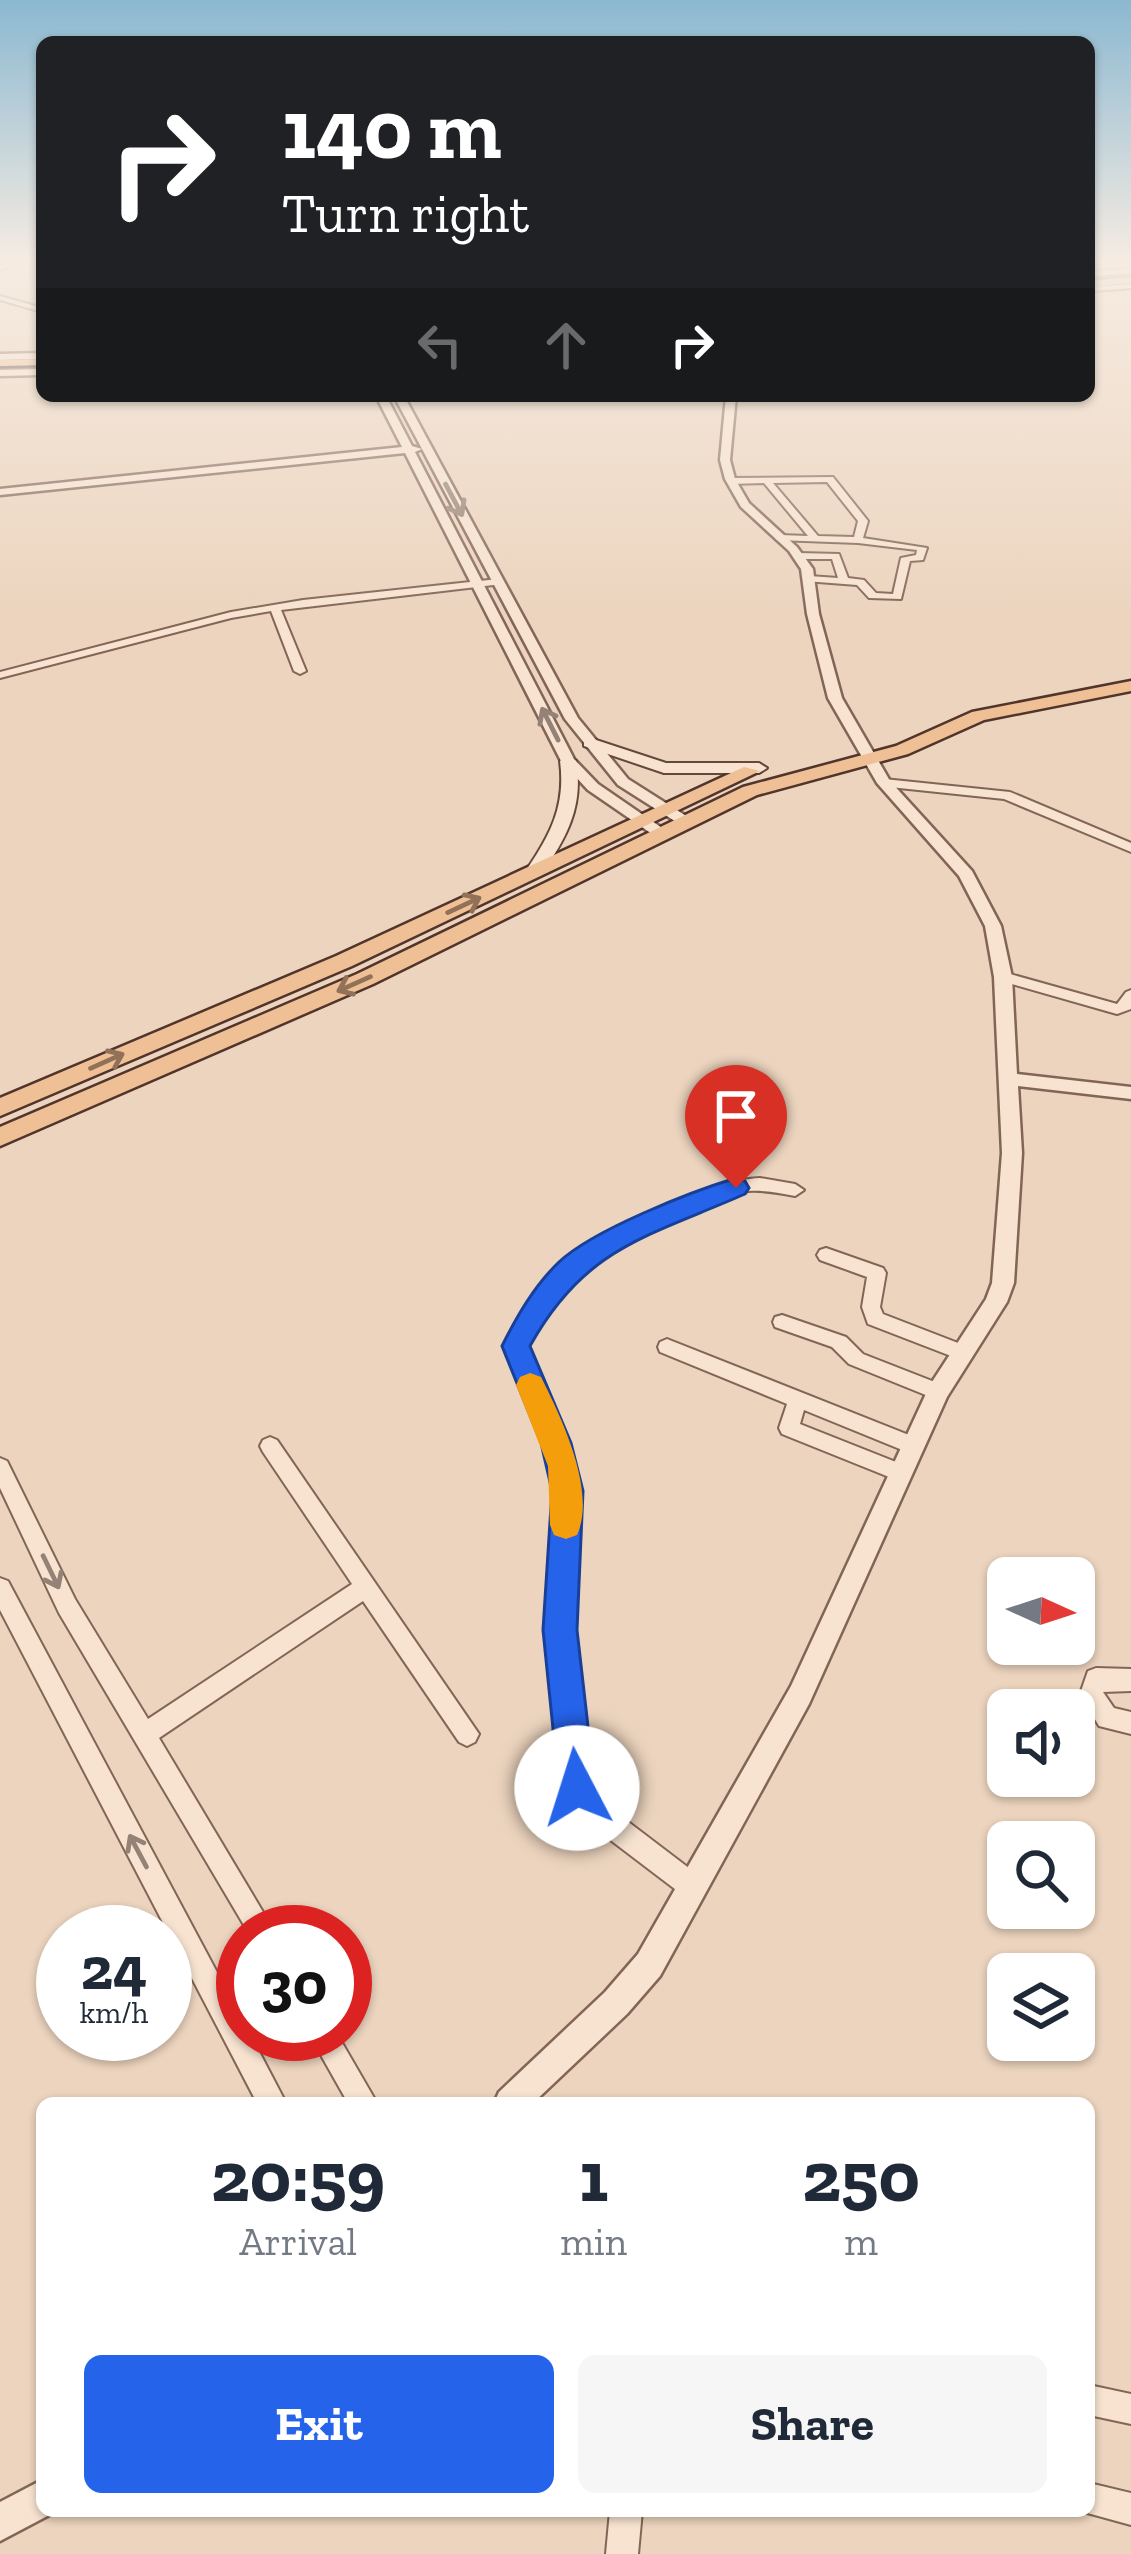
<!DOCTYPE html>
<style>
:root{--surface:#fff;--page:#f6f6f7;--text:#1f2937;--muted:#747a83;--accent:#2563eb}
body{margin:0;font-family:"Zilla Slab",serif;background:var(--page);color:var(--text);height:100vh;display:flex;flex-direction:column;font-size:45px;white-space:nowrap}
*{box-sizing:border-box;margin:0}
p{font-size:39px;color:var(--muted)}
.icon{flex:none;width:66px;height:66px;fill:none;stroke:currentColor;stroke-width:2;stroke-linecap:round;stroke-linejoin:round}
.map{position:relative;flex:1;overflow:hidden}
.sheet{position:absolute;left:36px;top:2097px;width:1059px;height:420px;display:flex;flex-direction:column;background:var(--surface);border-radius:18px;box-shadow:0 3px 9px #0004}
.sheet>*{flex:none}
.guide{position:absolute;left:36px;top:36px;width:1059px;height:366px;border-radius:18px;box-shadow:0 3px 9px #0004;background:#202124;color:#fff;overflow:hidden}
.needle{width:78px;rotate:93deg}
.buttons{position:absolute;left:987px;top:1557px;display:grid;gap:24px}
.buttons a{display:grid;place-items:center;width:108px;height:108px;border-radius:18px;background:var(--surface);box-shadow:0 3px 9px #0004;font-size:60px}
.speed{position:absolute;left:36px;top:1905px;display:flex;gap:24px;font-size:60px;font-weight:700;text-align:center}
.speed>*{display:grid;place-content:center;width:156px;height:156px;border-radius:50%;background:var(--surface);box-shadow:0 3px 9px #0004;line-height:1}
.speed small{font-size:30px;font-weight:400}
.speed .limit{border:18px solid #d22;background:#fff;color:#111}
.pin{position:absolute;display:grid;place-items:center;width:102px;height:102px;color:#fff;margin:-123px -51px;border-radius:50% 50% 50% 0;rotate:-45deg;box-shadow:0 0 12px #0007}
.pin .icon{rotate:45deg}
.me{position:absolute;width:132px;margin:-66px;rotate:355deg;stroke-linejoin:round;filter:drop-shadow(0 0 9px #0008)}
.turn{display:flex;align-items:center;gap:42px;height:252px;padding:0 48px;font-size:54px}
.turn .icon{width:156px;height:156px;stroke-width:2.5}
.turn b{display:block;font-size:84px;line-height:102px}
.lanes{display:flex;align-items:center;height:114px;padding:0 48px;background:#0003;justify-content:center;gap:60px;direction:ltr}
.lanes .off{opacity:.35}
.eta{display:flex;justify-content:space-evenly;align-items:center;height:204px;text-align:center}
.eta b{font-size:72px;font-weight:800;line-height:84px}
.cta{display:flex;gap:24px;margin-top:auto;padding:24px 48px}
.cta a{flex:1;height:138px;border-radius:18px;background:var(--accent);color:#fff;font-size:48px;font-weight:800;line-height:138px;text-align:center}
.cta a+a{background:var(--page);color:var(--text)}
.map>svg:first-child{display:block}
</style>
<div class="map">
<svg width="1131" height="2554" viewBox="0 0 1131 2554">
<rect width="100%" height="100%" fill="#ecd4be"/>
<g fill="none" stroke-linecap="round" stroke-linejoin="round">
<g stroke="#836557" stroke-width="4">
<path id="minor" d="M9,263H19L0,270V266Z
M0,296L42,308V312L0,300Z
M833,477L868,521L863,538L927,548L923,560L910,561L901,599L869,598L857,585L805,581V577L809,576L838,578L832,559H799L794,556L799,553L839,554L848,578L864,580L876,593L893,594L901,558L916,555L917,550L858,543L777,540L775,538L780,535L808,536L764,483L731,484L726,481L731,478ZM827,482L858,521L854,537L818,536L773,483Z
M498,579L503,582L502,584L281,610L306,671L300,674L294,671L271,611L231,618L0,678V672L231,612L303,600Z
M884,779L1010,792L1131,843V852L1004,799L880,786V780Z
M1003,972L1117,1004L1126,992L1131,990V1009L1117,1014L998,980V974Z
M760,1178L795,1184L804,1190L795,1196C780,1193 764,1190 749,1191C727,1194 706,1204 686,1212C619,1240 554,1275 525,1346L566,1443L577,1491L571,1631L588,1783L610,1808L702,1878L705,1887L702,1896L693,1899L684,1896L592,1826L565,1788L549,1631L557,1491L546,1443L507,1346C519,1315 539,1285 565,1263C604,1229 709,1180 760,1178Z
M826,1248L883,1268L886,1273L880,1307L883,1314L971,1348L973,1353L971,1358L964,1361L868,1324L862,1307L867,1277L820,1260L817,1255L820,1250Z
M782,1315L846,1337L863,1354L945,1386L948,1392L945,1398L938,1400L849,1364L832,1347L775,1327L773,1322L775,1317Z
M667,1339L919,1439L922,1445L919,1451L912,1454L804,1410L800,1424L906,1466L909,1472L906,1478L899,1481L782,1434L779,1428L787,1404L660,1352L658,1347L660,1342Z
M270,1437L277,1440L479,1734L475,1742L467,1746L459,1742L363,1601L159,1738L275,1932H248L59,1613L0,1488V1458L7,1461L75,1599L148,1719L352,1584L263,1452L260,1446L263,1440Z
M0,1578L8,1581L243,2021V2034H250L286,2103H257L0,1610Z
M1096,1668L1131,1669V1691L1103,1692L1114,1708L1131,1712V1734L1099,1726L1080,1694L1088,1671Z
M309,2034H337L377,2103H348Z
M1089,2385L1131,2394V2424L1089,2415Z
M1089,2483L1131,2493V2525L1080,2511H1089Z
M610,2511H642L638,2554H606Z"/>
</g>
<g stroke="#836557" stroke-width="5">
<path id="tertiary" d="M1131,269V273L1089,276V272Z
M1131,284V288L1089,291V287Z
M42,353V359L0,360V354Z
M42,369V375L0,376V370Z
M376,396H386L412,446L422,449L415,452L574,759L598,784L665,830V836H655L588,790L561,761L405,453L0,495V489L402,447Z
M394,396H404L578,718L628,779L691,819V825H681L618,785L565,719Z
M726,396H736L730,460L735,479L749,503L797,547L813,569L819,614L842,698L890,781L972,871L1001,926L1012,977L1017,1074L1131,1087V1099L1018,1086L1022,1153L1014,1283L1007,1302L947,1397L809,1704L660,1976L627,2014L533,2103H494L499,2092L605,1992L638,1954L791,1686L930,1385L986,1299L992,1283L1002,1153L994,977L985,926L959,876L877,783L828,698L807,614L801,569L789,551L741,507L725,479L720,460Z
M42,2480V2511L55,2512L0,2541V2502Z"/>
</g>
<g stroke="#65473b" stroke-width="4">
<path id="secondary" d="M590,738L666,763H759L767,768L759,773H664L584,746V740Z
M568,756L576,761C584,807 566,839 540,876H528L525,872C550,836 566,806 560,761Z"/>
</g>
<g stroke="#51352c" stroke-width="5">
<path id="primary" d="M1131,277V283L1089,287V281Z
M42,359V365L0,366V360Z
M1131,681V691L984,720L908,754L757,795L373,984L0,1146V1127L357,974L743,787L896,746L972,712Z
M744,767L760,771L352,966L0,1116V1098L336,956Z"/>
</g>
<use href="#minor" fill="#f7e3d0" fill-rule="evenodd"/>
<use href="#tertiary" fill="#f7e3d0" fill-rule="evenodd"/>
<use href="#secondary" fill="#f7e3d0" fill-rule="evenodd"/>
<use href="#primary" fill="#efc095" fill-rule="evenodd"/>
</g>
<defs><path id="oneway-shaft" d="M-6 0H5M1.5-3L5.5 0L1.5 3" fill="none" stroke-width="1.6" stroke-linecap="round" stroke-linejoin="round" transform="scale(3)"/></defs>
<g stroke="#958276">
<use href="#oneway-shaft" transform="translate(454 500) rotate(62)"/>
<use href="#oneway-shaft" transform="translate(550 724) rotate(-117)"/>
<use href="#oneway-shaft" transform="translate(51 1572) rotate(64)"/>
<use href="#oneway-shaft" transform="translate(138 1851) rotate(-118)"/>
</g>
<g stroke="#917158">
<use href="#oneway-shaft" transform="translate(464 905) rotate(-25)"/>
<use href="#oneway-shaft" transform="translate(354 984) rotate(156)"/>
<use href="#oneway-shaft" transform="translate(107 1061) rotate(-24)"/>
</g>
<linearGradient id="sky" x2="0" y2="1"><stop stop-color="#8bb8d1"/><stop offset="0.42" stop-color="#f6ece2"/><stop offset="1" stop-color="#f6ece2" stop-opacity="0"/></linearGradient>
<rect width="1131" height="621" fill="url(#sky)"/>
<path fill="#2563eb" stroke="#184099" stroke-width="3" d="M736,1178L745,1181L749,1188L745,1194C647,1237 585,1247 530,1346L571,1443L583,1491L577,1630L595,1788L590,1801L577,1806L564,1801L559,1788L543,1630L552,1491L541,1443L502,1346C517,1316 534,1286 559,1262C593,1230 690,1192 736,1178Z"/>
<path fill="#f59e0b" d="M530,1373L541,1377C561,1417 597,1491 577,1535L566,1539L554,1535L550,1525L548,1466L516,1385L520,1377Z"/>
</svg>
<div class="buttons">
<a><svg class="needle" viewBox="-14 -14 28 28"><path d="M0-13l5 13h-10z" fill="#e53935"/><path d="M0 13l5-13h-10z" fill="#747a83"/></svg></a>
<a><svg class="icon" aria-label="sound" viewBox="0 0 24 24"><path d="M4 9h4l5-4v14l-5-4H4zM17 9q2 3 0 6"/></svg></a>
<a><svg class="icon" aria-label="search" viewBox="0 0 24 24"><circle cx="10" cy="10" r="6"/><path d="M15 15l6 6"/></svg></a>
<a><svg class="icon" aria-label="layers" viewBox="0 0 24 24"><path d="M12 4l9 5-9 5-9-5zM3 14l9 5 9-5"/></svg></a>
</div>
<div class="speed"><div>24<small>km/h</small></div><div class="limit">30</div></div>
<div class="pin" style="left:736px;top:1188px;background:#d93025"><svg class="icon" aria-label="arrive" viewBox="0 0 24 24"><path d="M6 21V4h12l-3 4 3 4H6"/></svg></div>
<svg class="me" style="left:577px;top:1788px" viewBox="-20 -20 40 40"><circle r="19" fill="#fff"/><path d="M0-13L10 11 0 6-10 11z" fill="#2563eb"/></svg>
<div class="guide">
<div class="turn"><svg class="icon" aria-label="right" viewBox="0 0 24 24"><path d="M7 20v-9h11M14 6l5 5-5 5"/></svg><div><b>140 m</b>Turn right</div></div>
<div class="lanes"><svg class="icon off" aria-label="left" viewBox="0 0 24 24"><path d="M17 20v-9H6M10 6l-5 5 5 5"/></svg><svg class="icon off" aria-label="ahead" viewBox="0 0 24 24"><path d="M12 20V5M6 11l6-6 6 6"/></svg><svg class="icon" aria-label="right" viewBox="0 0 24 24"><path d="M7 20v-9h11M14 6l5 5-5 5"/></svg></div>
</div>
<section class="sheet">
<div class="eta">
<div><b>20:59</b><p>Arrival</p></div>
<div><b>1</b><p>min</p></div>
<div><b>250</b><p>m</p></div>
</div>
<div class="cta"><a>Exit</a><a>Share</a></div>
</section>
</div>
